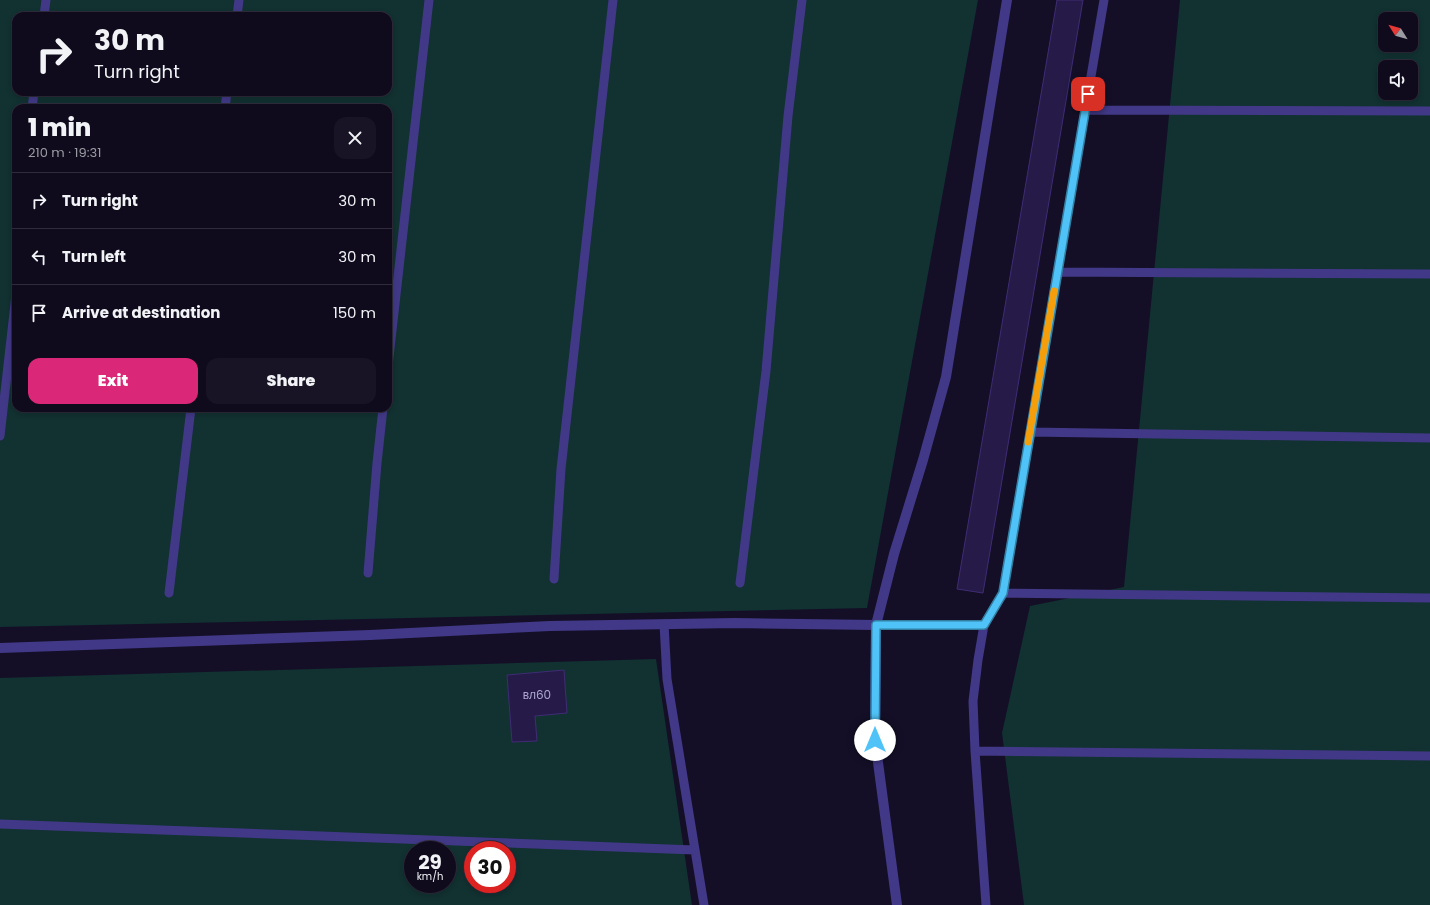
<!DOCTYPE html>
<meta charset="utf-8">
<style>
:root{--surface:#0f0b1d;--page:#181426;--text:#f1f3f6;--muted:#9b9ba4;--line:#2f2b3b;--accent:#db2777}
body{margin:0;font-family:Poppins,sans-serif;background:var(--page);color:var(--text);height:100vh;display:flex;flex-direction:column;font-size:15px;white-space:nowrap}
*{box-sizing:border-box;margin:0}
p{font-size:13px;color:var(--muted)}
.icon{flex:none;width:22px;height:22px;fill:none;stroke:currentColor;stroke-width:2;stroke-linecap:round;stroke-linejoin:round}
.map{position:relative;flex:1;overflow:hidden}
.drawer{position:absolute;left:12px;top:104px;width:380px;height:308px;display:flex;flex-direction:column;background:var(--surface);border-radius:12px;box-shadow:0 2px 6px #0003,0 0 0 1px var(--line)}
.drawer>*{flex:none}
.guide{position:absolute;left:12px;top:12px;width:380px;height:84px;border-radius:12px;box-shadow:0 2px 6px #0003,0 0 0 1px var(--line);background:#0f0b1d;color:var(--text);overflow:hidden}
.needle{width:26px;rotate:307deg}
.tools{position:absolute;left:1378px;top:12px;display:grid;gap:8px}
.tools a{display:grid;place-items:center;width:40px;height:40px;border-radius:8px;background:var(--surface);box-shadow:0 2px 6px #0003,0 0 0 1px var(--line);font-size:20px}
.speed{position:absolute;left:404px;top:841px;display:flex;gap:8px;font-size:20px;font-weight:700;text-align:center}
.speed>*{display:grid;place-content:center;width:52px;height:52px;border-radius:50%;background:var(--surface);box-shadow:0 2px 6px #0003,0 0 0 1px var(--line);line-height:1}
.speed small{font-size:10px;font-weight:400}
.speed .limit{border:6px solid #d22;background:#fff;color:#111}
.pin{position:absolute;display:grid;place-items:center;width:34px;height:34px;color:#fff;margin:-17px;border-radius:8px;box-shadow:0 2px 6px #0006}
.me{position:absolute;width:44px;margin:-22px;rotate:0deg;stroke-linejoin:round;filter:drop-shadow(0 0 3px #0008)}
.turn{display:flex;align-items:center;gap:14px;height:84px;padding:0 16px;font-size:18px}
.turn .icon{width:52px;height:52px;stroke-width:2.5}
.turn b{display:block;font-size:28px;line-height:34px}
.round{display:grid;place-items:center;flex:none;width:42px;height:42px;border-radius:12px;background:var(--page)}
.summary{display:flex;align-items:center;justify-content:space-between;height:68px;padding:0 16px}
h1{font-size:24px;font-weight:800;line-height:30px}
.primary-button{display:flex;gap:8px;margin-top:auto;padding:8px 16px}
.primary-button a{flex:1;height:46px;border-radius:12px;background:var(--accent);color:#fff;font-size:16px;font-weight:800;line-height:46px;text-align:center}
.primary-button a+a{background:var(--page);color:var(--text)}
ul{padding:0;list-style:none}
li{display:flex;align-items:center;gap:12px;height:56px;padding:0 16px;border-top:1px solid var(--line)}
li div{flex:1}
li b{display:block;font-size:15px}
li em{font-style:normal}
.map>svg:first-child{display:block}
</style>
<div class="map">
<svg width="1430" height="905" viewBox="0 0 1430 905">
<rect width="100%" height="100%" fill="#140f27"/>
<path fill="#123131" fill-rule="evenodd" d="M0,0H978L867,608L0,627ZM16,16H388V92H16ZM16,108H388V408H16Z
M1180,0H1430V905H1024L1002,733L1030,606L1124,587ZM1385,19H1411V45H1385ZM1385,67H1411V93H1385Z
M656,659L692,905H0V678ZM413,850H447V884H413ZM473,850H507V884H473Z"/>
<path fill="#261b48" stroke="#3f2c75" d="M1057,0H1083L983,593L957,589Z
M564,670L567,713L535,716L537,741L512,742L507,675Z"/>
<g fill="none" stroke-linecap="round" stroke-linejoin="round">
<path stroke="#413987" stroke-width="9" d="M44,16L46,0
M237,16L239,0
M32,108L34,92
M225,108L227,92
M1085,110L1430,111
M1058,272L1430,274
M388,366L429,0
M1030,432L1430,438
M0,436L16,295
M368,573L377,463L383,408
M554,579L561,469L613,0
M740,583L766,371L788,116L802,0
M169,593L191,408
M1003,593L1430,598
M664,624L667,679L704,905
M876,625H984
M975,751L1430,756
M0,824L695,850
M986,905L975,751L973,701L978,660L984,625L1003,593L1104,0"/>
<path stroke="#413987" stroke-width="10" d="M0,648L370,635L550,626L735,623L876,625
M897,905L875,740L876,625L894,554L923,460L946,377L1007,0"/>
</g>
<g fill="none" stroke-linecap="round" stroke-linejoin="round">
<g stroke="#337fa1" stroke-width="10">
<path id="route" d="M875,740L876,625H984L1003,593L1088,94"/>
</g>
<use href="#route" stroke="#4fc3f7" stroke-width="7"/>
<path stroke="#f59e0b" stroke-width="7" d="M1028,442L1054,291"/>
</g>
<g text-anchor="middle" dominant-baseline="central" stroke-width="3" stroke-linejoin="round" paint-order="stroke">
<g font-size="12" fill="#aea6d1">
<text x="537" y="694">вл60</text>
</g>
</g>
</svg>
<div class="tools">
<a><svg class="needle" viewBox="-14 -14 28 28"><path d="M0-13l5 13h-10z" fill="#e53935"/><path d="M0 13l5-13h-10z" fill="#9b9ba4"/></svg></a>
<a><svg class="icon" aria-label="sound" viewBox="0 0 24 24"><path d="M4 9h4l5-4v14l-5-4H4zM17 9q2 3 0 6"/></svg></a>
</div>
<div class="speed"><div>29<small>km/h</small></div><div class="limit">30</div></div>
<div class="pin" style="left:1088px;top:94px;background:#d93025"><svg class="icon" aria-label="arrive" viewBox="0 0 24 24"><path d="M6 21V4h12l-3 4 3 4H6"/></svg></div>
<svg class="me" style="left:875px;top:740px" viewBox="-20 -20 40 40"><circle r="19" fill="#fff"/><path d="M0-13L10 11 0 6-10 11z" fill="#4fc3f7"/></svg>
<div class="guide">
<div class="turn"><svg class="icon" aria-label="right" viewBox="0 0 24 24"><path d="M7 20v-9h11M14 6l5 5-5 5"/></svg><div><b>30 m</b>Turn right</div></div>
</div>
<section class="drawer">
<div class="summary"><div><h1>1 min</h1><p>210 m · 19:31</p></div><a class="round"><svg class="icon" aria-label="close" viewBox="0 0 24 24"><path d="M6 6l12 12M18 6L6 18"/></svg></a></div>
<ul>
<li><svg class="icon" aria-label="right" viewBox="0 0 24 24"><path d="M7 20v-9h11M14 6l5 5-5 5"/></svg><div><b>Turn right</b></div><em>30 m</em></li>
<li><svg class="icon" aria-label="left" viewBox="0 0 24 24"><path d="M17 20v-9H6M10 6l-5 5 5 5"/></svg><div><b>Turn left</b></div><em>30 m</em></li>
<li><svg class="icon" aria-label="arrive" viewBox="0 0 24 24"><path d="M6 21V4h12l-3 4 3 4H6"/></svg><div><b>Arrive at destination</b></div><em>150 m</em></li>
</ul>
<div class="primary-button"><a>Exit</a><a>Share</a></div>
</section>
</div>
